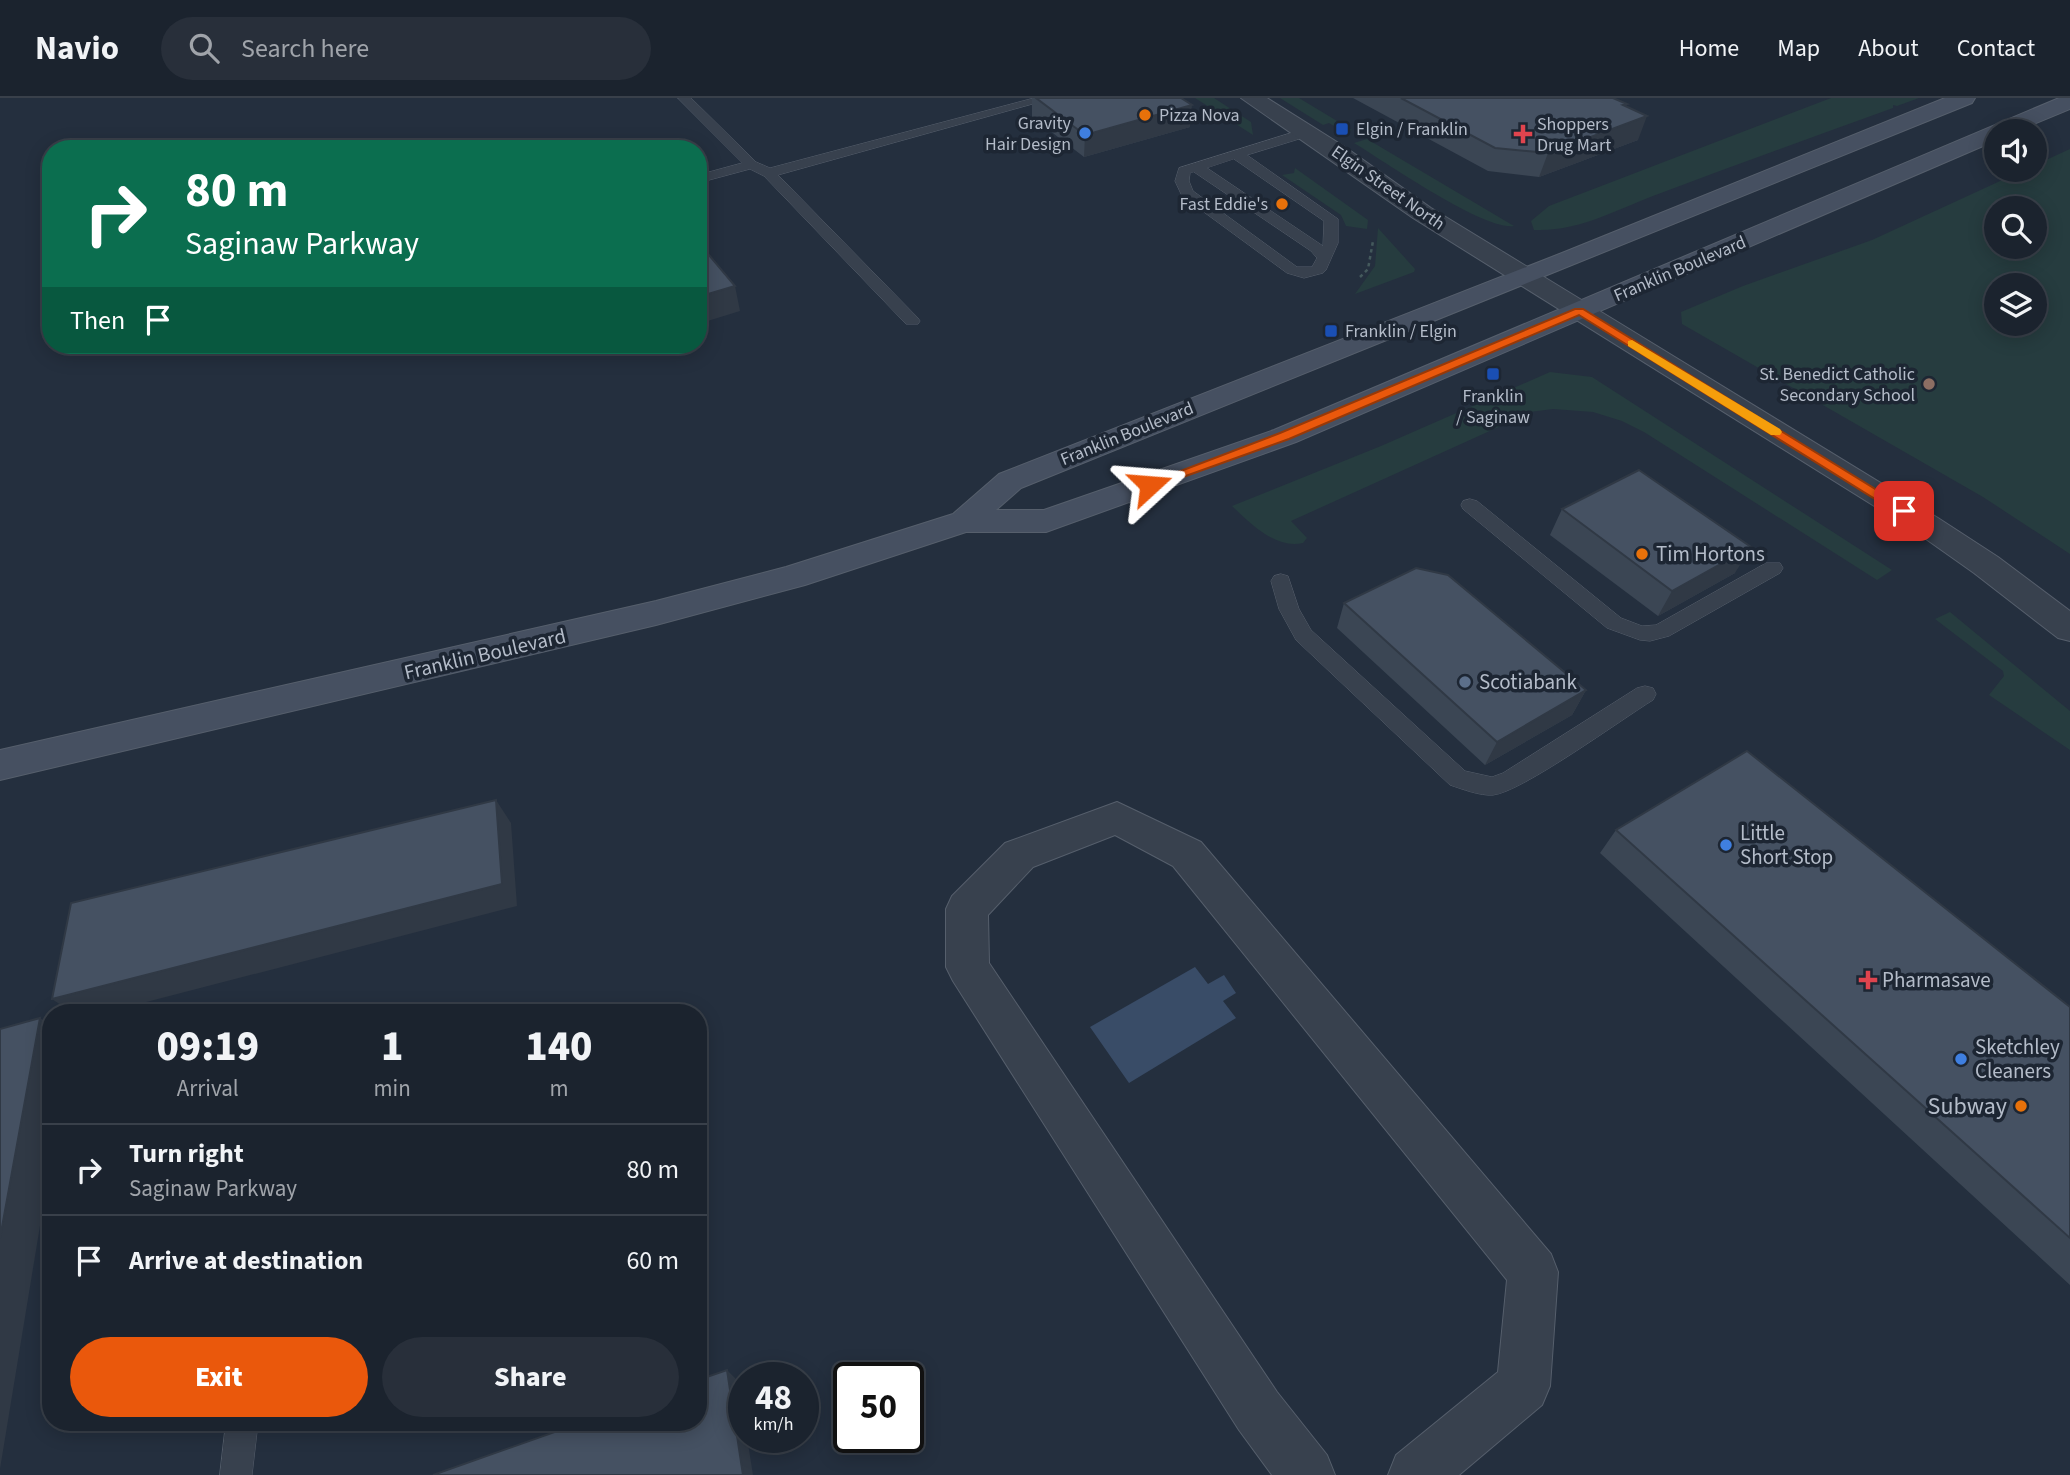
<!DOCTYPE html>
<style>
:root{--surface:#1b232e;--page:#282f3a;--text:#f1f3f6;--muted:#a0a4aa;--line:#39404a;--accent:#ea580c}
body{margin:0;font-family:"Source Sans 3",sans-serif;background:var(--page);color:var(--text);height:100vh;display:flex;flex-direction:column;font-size:26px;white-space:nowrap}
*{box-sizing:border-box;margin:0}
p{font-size:23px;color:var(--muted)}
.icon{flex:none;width:38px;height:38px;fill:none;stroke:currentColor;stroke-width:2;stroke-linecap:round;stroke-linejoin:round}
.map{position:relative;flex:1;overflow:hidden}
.side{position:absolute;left:42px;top:906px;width:665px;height:427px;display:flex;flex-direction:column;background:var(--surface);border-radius:28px;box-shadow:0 4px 18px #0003,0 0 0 2px var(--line)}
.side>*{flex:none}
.hud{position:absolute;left:42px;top:42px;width:665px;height:214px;border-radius:28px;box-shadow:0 4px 18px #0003,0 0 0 2px var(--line);background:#0b6e4f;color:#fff;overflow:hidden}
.buttons{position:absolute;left:1984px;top:21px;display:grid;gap:14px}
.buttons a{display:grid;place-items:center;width:63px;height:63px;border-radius:50%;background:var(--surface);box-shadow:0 4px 18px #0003,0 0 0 2px var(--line);font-size:35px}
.speed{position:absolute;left:728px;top:1264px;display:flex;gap:14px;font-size:35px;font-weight:700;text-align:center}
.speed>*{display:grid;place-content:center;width:91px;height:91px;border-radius:50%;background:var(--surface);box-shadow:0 4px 18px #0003,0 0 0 2px var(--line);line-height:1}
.speed small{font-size:18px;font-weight:400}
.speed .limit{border:4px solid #111;border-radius:10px;background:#fff;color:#111}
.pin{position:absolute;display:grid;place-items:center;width:60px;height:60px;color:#fff;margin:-30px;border-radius:14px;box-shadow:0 4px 10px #0006}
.me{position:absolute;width:77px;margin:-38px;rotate:71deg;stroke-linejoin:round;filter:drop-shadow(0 0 5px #0008)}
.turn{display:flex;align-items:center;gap:24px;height:147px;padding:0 28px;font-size:32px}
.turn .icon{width:91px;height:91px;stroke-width:2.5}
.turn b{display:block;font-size:49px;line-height:60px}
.then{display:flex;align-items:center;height:66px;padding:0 28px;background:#0003;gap:14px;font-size:26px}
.eta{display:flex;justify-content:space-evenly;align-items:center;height:119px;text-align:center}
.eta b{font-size:42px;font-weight:800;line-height:49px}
.button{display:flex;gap:14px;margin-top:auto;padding:14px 28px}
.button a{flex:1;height:80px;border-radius:42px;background:var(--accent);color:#fff;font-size:28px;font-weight:800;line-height:80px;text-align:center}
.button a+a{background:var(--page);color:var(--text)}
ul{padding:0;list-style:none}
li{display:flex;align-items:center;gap:21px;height:91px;padding:0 28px;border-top:2px solid var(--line)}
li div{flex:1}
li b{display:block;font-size:26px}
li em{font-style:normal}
header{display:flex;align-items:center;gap:42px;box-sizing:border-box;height:98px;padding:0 35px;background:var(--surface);border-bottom:2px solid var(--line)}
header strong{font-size:33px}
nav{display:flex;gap:38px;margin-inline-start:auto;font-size:24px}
.search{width:490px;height:63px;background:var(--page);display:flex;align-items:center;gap:18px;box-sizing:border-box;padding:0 24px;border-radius:38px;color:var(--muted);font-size:26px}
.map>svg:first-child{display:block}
</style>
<header>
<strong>Navio</strong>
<div class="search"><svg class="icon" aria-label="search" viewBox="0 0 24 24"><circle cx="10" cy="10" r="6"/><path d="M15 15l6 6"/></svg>Search here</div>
<nav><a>Home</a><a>Map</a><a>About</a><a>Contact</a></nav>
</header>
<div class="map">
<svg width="2070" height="1377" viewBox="0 0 2070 1377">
<rect width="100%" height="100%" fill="#242f3e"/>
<path fill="#263c3f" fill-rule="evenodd" d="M1195,0H1214L1251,24L1253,37Z
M1280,0H1299L1352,32L1344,34L1329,25L1323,27Z
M1831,0H1919L1897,8L1893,7V10C1816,38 1738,66 1661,95C1619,110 1580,134 1534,132L1531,123L1549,108Z
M1367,41L1514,128C1484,133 1384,63 1354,45Z
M2070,51V456L1983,399L1682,226L1681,214L1743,188L1872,142L2024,72H2035V67ZM2035,110V149H1997V110ZM2035,187V226H1997V187Z
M1295,70L1368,122L1367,131L1346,128L1341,117L1282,77L1294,75Z
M1378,130L1415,171L1414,174L1355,196L1375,168Z
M1550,274L1592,279L1892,472L1877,482L1644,334L1622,323L1593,314L1553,311L1522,315L1503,327L1291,423L1307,440L1303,445C1275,451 1251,426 1232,408L1381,348Z
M1950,514L2070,613V652L1989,597L2004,578L2003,573L1935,521Z"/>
<path fill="#394c67" d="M1195,869L1208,886L1224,877L1236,895L1223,903L1236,920L1129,985L1090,929Z"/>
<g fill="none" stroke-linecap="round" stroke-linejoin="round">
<g stroke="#565f6c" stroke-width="1">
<path id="service" d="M678,0H691L756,64L770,70L1034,0H1054L778,77L918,220L920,223L918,226H906L764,78L750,71L698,85V77L742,65Z
M1307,30L1312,31V37L1247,57L1338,121V145L1326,172L1323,175L1304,180L1287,175L1182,98L1175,83L1179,70ZM1234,61L1324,123L1323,148L1207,70ZM1194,74L1311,153L1317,160L1312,169H1297L1193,93L1189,83L1190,75Z
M1470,401L1477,403L1621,520L1642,528L1656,527L1766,465H1780L1783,470L1780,475L1669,538L1650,543L1640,542L1607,530L1463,411L1461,407L1463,403Z
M1281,476L1288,478L1299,511L1311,532L1465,673L1492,679L1503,675L1637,590L1645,588L1653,590L1656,596L1653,602C1622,621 1522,694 1493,697C1480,698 1462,691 1450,687L1296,542L1279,511L1271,483L1274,478Z
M226,1325H258L252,1377H220Z"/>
</g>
<g stroke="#565f6c" stroke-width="2">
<path id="minor" d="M1117,704L1201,744L1551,1156L1558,1174L1550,1288L1542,1307L1459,1377H1388L1396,1357L1498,1274L1507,1182L1173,768L1115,737L1033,769L988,817L989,865L1277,1294L1327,1357L1335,1377H1272L1239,1332L953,883L946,869V811L952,798L1005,745Z"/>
</g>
<g stroke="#565f6c" stroke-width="2">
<path id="tertiary" d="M1241,0H1267L1345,49L1431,110L1938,420L1998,459L2070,513V543L2058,540L1974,475L1916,434L1413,120Z"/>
</g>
<g stroke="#565f6c" stroke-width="2">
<path id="secondary" d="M1945,0H1975L1972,5L1021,390L996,412H1044L1274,332L2059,0H2070V11L2017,33H1997V42L1296,344L1057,430L1046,434H966L805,487L656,527L0,682V652L656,503L786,469L953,416L999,376L1567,153Z"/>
</g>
<path stroke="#44595c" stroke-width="2.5" stroke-dasharray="3.5 3.5" stroke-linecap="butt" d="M1360,179L1368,171L1373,143"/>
<use href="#service" fill="#38414e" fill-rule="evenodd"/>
<use href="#minor" fill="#38414e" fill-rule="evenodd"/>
<use href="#tertiary" fill="#38414e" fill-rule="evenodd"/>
<use href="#secondary" fill="#465061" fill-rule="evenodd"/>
</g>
<path fill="#3b4654" d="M1032,0H1181L1190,29L1084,59L1032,19Z
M1353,0H1613L1626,8L1638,42L1539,79L1488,73Z
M1562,411L1735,475L1658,518L1550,437Z
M1344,505L1586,592L1572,617L1485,667L1337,530Z
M1616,732L2070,909V1187L1600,755Z"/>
<path fill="#303945" d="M1627,6L1618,29L1647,18L1638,42L1539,79L1548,55Z
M1192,7L1190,29L1084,59L1085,37Z
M735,188L740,213L698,226V199Z
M1751,449L1735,475L1658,518L1672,493Z
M1586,592L1572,617L1485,667L1497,644Z
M496,702L511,725L517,808L104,915H73L52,901Z
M40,920L51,927V1061L0,1371V1140Z
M727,1272L738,1283L744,1320V1339H747L753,1377H743Z"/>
<path fill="#455162" stroke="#303945" stroke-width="2" d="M1036,0H1181L1192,7L1085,37Z
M1401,0H1613L1627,6L1623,7L1647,18L1548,55L1495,50Z
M698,144L735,188L698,199Z
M1639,372L1751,449L1672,493L1562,411Z
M1416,470L1448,477L1586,592L1497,644L1344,505Z
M1747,653L2070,909V1140L1616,732Z
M496,702L502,786L52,901L71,805Z
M40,920L0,1140V931Z
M727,1272L743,1377H433L580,1325H698V1282Z"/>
<path fill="#ea580c" stroke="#983908" stroke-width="2" d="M1575,211H1583L1911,413L1909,416H1899L1579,217L1289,341L1155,389L1150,391L1144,387L1280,335Z"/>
<path fill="#f59e0b" d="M1632,242L1780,331L1782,334L1780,337H1771L1628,248V243Z"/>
<g fill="#e8710a" stroke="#1d2633" stroke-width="2.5">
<circle cx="1145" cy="17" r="7"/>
<circle cx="1282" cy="106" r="7"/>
<circle cx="1642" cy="456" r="7"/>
<circle cx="2021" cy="1008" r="7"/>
</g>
<g fill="#1a4fb4" stroke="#1d2633" stroke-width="2.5">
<rect x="1335" y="24" width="14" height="14" rx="3.5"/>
<rect x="1324" y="226" width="14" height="14" rx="3.5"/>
<rect x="1486" y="269" width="14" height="14" rx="3.5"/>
</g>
<g fill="#3f7fe0" stroke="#1d2633" stroke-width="2.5">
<circle cx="1085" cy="35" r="7"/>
<circle cx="1726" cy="747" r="7"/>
<circle cx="1961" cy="961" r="7"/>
</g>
<g fill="#e0444e" stroke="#1d2633" stroke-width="2.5">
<path d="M1519.5 25.5h7v7h7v7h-7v7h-7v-7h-7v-7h7z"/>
<path d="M1864.5 871.5h7v7h7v7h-7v7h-7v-7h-7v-7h7z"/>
</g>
<circle fill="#8d6e63" stroke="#1d2633" stroke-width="2.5" cx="1929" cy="286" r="7"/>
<circle fill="#5c6f8a" stroke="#1d2633" stroke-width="2.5" cx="1465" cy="584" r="7"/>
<g text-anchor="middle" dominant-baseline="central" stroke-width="7" stroke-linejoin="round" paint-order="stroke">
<g font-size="18" fill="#b4bcc9" stroke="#1d2633" text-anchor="start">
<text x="1159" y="17">Pizza Nova</text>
<text x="1071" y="25" text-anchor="end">Gravity<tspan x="1071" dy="21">Hair Design</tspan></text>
<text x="1537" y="26">Shoppers<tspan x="1537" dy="21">Drug Mart</tspan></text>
<text x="1356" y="31">Elgin / Franklin</text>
<text x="1268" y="106" text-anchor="end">Fast Eddie's</text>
<text x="1345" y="233">Franklin / Elgin</text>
<text x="1915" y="276" text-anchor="end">St. Benedict Catholic<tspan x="1915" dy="21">Secondary School</tspan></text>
<text x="1493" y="298" text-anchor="middle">Franklin<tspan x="1493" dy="21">/ Saginaw</tspan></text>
</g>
<g font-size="18" fill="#b4bcc9" stroke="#1d2633">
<text transform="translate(1388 90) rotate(35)">Elgin Street North</text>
<text transform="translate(1680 171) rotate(-23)">Franklin Boulevard</text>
<text transform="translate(1127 336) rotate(-22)">Franklin Boulevard</text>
</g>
<g font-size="21" fill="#b4bcc9" stroke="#1d2633" text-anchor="start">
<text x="1656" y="456">Tim Hortons</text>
<text x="1479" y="584">Scotiabank</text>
<text x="1740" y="735">Little<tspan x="1740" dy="24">Short Stop</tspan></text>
<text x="1882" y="882">Pharmasave</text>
<text x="1975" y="949">Sketchley<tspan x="1975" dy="24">Cleaners</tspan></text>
</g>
<g font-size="21" fill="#b4bcc9" stroke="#1d2633">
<text transform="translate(485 556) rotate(-13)">Franklin Boulevard</text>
</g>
<g font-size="24" fill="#b4bcc9" stroke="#1d2633" text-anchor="end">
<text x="2007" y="1008">Subway</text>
</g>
</g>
</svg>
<div class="buttons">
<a><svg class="icon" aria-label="sound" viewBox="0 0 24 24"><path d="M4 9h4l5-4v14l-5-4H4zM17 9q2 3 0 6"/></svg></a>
<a><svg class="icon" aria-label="search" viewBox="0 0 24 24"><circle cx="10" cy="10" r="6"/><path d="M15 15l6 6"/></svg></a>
<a><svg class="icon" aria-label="layers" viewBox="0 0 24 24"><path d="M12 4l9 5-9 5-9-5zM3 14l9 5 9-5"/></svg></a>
</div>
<div class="speed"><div>48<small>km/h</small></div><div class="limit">50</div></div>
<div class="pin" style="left:1904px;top:413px;background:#d93025"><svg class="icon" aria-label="arrive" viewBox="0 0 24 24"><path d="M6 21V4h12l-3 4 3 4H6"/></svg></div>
<svg class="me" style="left:1150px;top:387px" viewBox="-20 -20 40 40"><path d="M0-17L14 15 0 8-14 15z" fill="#ea580c" stroke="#fff" stroke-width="4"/></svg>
<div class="hud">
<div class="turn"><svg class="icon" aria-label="right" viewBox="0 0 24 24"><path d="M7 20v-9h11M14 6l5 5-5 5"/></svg><div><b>80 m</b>Saginaw Parkway</div></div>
<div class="then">Then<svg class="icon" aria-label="arrive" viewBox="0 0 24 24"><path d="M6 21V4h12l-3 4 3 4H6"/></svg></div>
</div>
<section class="side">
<div class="eta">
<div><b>09:19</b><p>Arrival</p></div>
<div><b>1</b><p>min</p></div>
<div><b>140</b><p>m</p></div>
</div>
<ul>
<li><svg class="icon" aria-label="right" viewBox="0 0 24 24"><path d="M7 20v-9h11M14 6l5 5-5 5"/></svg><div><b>Turn right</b><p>Saginaw Parkway</p></div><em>80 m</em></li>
<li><svg class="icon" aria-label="arrive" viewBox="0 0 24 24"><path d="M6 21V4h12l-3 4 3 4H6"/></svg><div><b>Arrive at destination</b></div><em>60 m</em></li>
</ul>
<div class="button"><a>Exit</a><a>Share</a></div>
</section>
</div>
